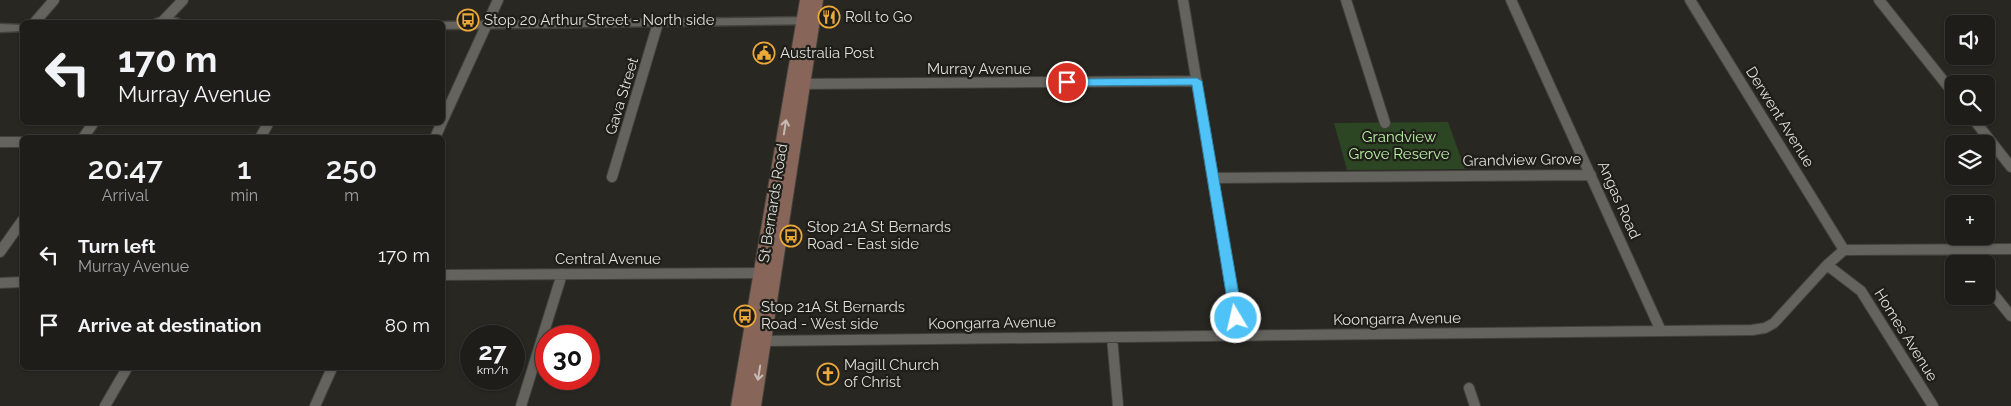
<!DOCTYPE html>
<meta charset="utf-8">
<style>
:root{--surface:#1e1d1a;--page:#2b2a27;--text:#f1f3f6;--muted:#a1a2a2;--line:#3c3b39}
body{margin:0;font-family:Raleway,sans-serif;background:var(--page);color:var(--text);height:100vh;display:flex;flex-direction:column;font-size:19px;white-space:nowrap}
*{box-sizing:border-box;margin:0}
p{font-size:16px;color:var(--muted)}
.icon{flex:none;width:28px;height:28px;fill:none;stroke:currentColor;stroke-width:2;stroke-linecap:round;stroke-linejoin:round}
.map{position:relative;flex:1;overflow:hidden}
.sheet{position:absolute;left:20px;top:135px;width:425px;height:235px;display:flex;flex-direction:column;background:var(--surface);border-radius:8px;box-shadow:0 1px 4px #0004,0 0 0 1px var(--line)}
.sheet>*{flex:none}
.banner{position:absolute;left:20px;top:20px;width:425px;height:105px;border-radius:8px;box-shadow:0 1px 4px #0004,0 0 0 1px var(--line);background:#1e1d1a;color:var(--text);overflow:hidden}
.tools{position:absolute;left:1945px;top:15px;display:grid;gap:10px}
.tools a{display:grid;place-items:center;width:50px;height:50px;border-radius:8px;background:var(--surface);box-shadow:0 1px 4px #0004,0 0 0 1px var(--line);font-size:25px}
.speed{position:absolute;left:460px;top:325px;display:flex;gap:10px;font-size:25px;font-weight:700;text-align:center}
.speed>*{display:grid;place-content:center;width:65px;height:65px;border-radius:50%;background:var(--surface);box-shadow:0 1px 4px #0004,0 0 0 1px var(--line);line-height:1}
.speed small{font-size:12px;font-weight:400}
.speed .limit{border:8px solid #d22;background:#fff;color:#111}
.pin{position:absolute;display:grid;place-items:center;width:42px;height:42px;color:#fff;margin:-21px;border:2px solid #fff;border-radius:50%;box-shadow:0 1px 5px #0007}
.me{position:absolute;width:55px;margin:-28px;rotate:351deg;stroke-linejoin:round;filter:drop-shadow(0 0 4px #0008)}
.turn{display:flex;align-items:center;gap:18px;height:105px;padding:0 15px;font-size:22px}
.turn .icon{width:65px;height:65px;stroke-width:2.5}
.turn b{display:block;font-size:35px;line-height:42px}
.eta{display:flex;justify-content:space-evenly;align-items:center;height:85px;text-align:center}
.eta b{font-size:30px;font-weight:600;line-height:35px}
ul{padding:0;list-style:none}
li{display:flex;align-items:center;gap:15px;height:70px;padding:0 15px}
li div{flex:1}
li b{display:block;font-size:19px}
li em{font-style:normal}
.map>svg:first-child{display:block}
</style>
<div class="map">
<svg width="2011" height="406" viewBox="0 0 2011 406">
<rect width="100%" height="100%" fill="#282722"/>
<path fill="#2c4623" d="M1448,122L1465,169L1347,170L1334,123Z"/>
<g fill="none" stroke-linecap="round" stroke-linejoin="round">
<g stroke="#42423d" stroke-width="12">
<path id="minor" d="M1183,0L1239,336
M1346,0L1385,123
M1511,0L1661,331
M1690,0L1844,250
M1879,0L1954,94
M163,21L183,0
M35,22L54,0
M798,84L1197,81
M1971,116L2011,167
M442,122L498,0
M83,138L94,122
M260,138L269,122
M435,138L442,122
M0,142H22
M612,177L658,23
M1213,178L1591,175
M1961,249L1971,264
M0,252L22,221
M1827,265L1861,291L1933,406
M442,275L766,273
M0,283L22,282
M1986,285L2011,316
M1112,337L1118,406
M757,341L1752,330L1765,328L1774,323L1827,265L1844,250L2011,249
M1469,388L1475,406
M105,406L127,368
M315,406L332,368
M521,406L562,274"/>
</g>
<g stroke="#42423d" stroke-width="3">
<path id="tertiary" d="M167,16L179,19L180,22H154L155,19Z
M813,17L817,18L818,21L817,24L442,29V22H438Z
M0,24L22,25V31L0,32Z"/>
</g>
<g stroke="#42423d" stroke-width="2">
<path id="secondary" d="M800,0H823L761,406H731Z"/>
</g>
<use href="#minor" stroke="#65635d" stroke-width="10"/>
<use href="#tertiary" fill="#65635d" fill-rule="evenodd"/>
<use href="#secondary" fill="#876558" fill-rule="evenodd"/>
</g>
<defs><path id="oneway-shaft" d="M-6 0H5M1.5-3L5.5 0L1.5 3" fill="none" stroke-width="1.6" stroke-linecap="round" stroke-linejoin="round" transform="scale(1.25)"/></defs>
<g stroke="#c5bab4">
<use href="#oneway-shaft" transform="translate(785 127) rotate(-81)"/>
<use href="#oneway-shaft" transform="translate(759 373) rotate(99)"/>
</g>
<path fill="#4fc3f7" stroke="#337fa1" d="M1197,78L1202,81L1243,318L1241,322L1236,323L1232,322L1230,318L1192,85L1067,86L1062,82L1067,79Z"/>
<defs>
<g id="restaurant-ring" transform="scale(1.125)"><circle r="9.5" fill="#1f1e18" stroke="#eca93a" stroke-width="1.5"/><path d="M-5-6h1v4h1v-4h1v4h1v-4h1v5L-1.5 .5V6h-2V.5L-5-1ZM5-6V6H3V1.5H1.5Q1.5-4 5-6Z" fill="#eca93a"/></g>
<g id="bus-ring" transform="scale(1.125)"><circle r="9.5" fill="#1f1e18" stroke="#eca93a" stroke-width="1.5"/><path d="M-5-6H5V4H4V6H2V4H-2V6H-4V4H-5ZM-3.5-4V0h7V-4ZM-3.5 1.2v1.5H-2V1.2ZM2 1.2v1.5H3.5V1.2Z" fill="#eca93a"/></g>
<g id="civic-ring" transform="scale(1.125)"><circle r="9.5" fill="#1f1e18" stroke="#eca93a" stroke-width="1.5"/><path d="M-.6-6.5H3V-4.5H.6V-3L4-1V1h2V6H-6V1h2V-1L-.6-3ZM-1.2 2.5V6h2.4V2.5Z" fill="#eca93a"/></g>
<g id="church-ring" transform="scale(1.125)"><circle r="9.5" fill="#1f1e18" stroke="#eca93a" stroke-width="1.5"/><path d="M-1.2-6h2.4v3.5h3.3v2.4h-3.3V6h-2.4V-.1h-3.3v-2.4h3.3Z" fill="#eca93a"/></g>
</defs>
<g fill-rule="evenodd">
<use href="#restaurant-ring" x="829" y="17"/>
<use href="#bus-ring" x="468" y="20"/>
<use href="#civic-ring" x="764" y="53"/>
<use href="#bus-ring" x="791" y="236"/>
<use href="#bus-ring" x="745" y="316"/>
<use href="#church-ring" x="828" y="374"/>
</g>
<g text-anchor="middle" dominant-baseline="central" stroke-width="4.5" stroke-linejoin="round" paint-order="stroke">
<g font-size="15" fill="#dfdfdb" stroke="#1f1e18" text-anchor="start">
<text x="845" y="17">Roll to Go</text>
<text x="484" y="20">Stop 20 Arthur Street - North side</text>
<text x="780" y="53">Australia Post</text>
<text x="807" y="227">Stop 21A St Bernards<tspan x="807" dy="17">Road - East side</tspan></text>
<text x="761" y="307">Stop 21A St Bernards<tspan x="761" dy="17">Road - West side</tspan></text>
<text x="844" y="365">Magill Church<tspan x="844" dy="17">of Christ</tspan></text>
</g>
<g font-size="15" fill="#dfdfdb" stroke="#1f1e18">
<text x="979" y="69">Murray Avenue</text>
<text transform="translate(622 96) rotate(-73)">Gava Street</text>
<text transform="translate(1780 117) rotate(58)">Derwent Avenue</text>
<text transform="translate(1522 160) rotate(-1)">Grandview Grove</text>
<text transform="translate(1619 200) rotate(66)">Angas Road</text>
<text transform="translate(773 203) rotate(-81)">St Bernards Road</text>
<text x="608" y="259">Central Avenue</text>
<text transform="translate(1397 319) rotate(-1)">Koongarra Avenue</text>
<text transform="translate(992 323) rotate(-1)">Koongarra Avenue</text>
<text transform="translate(1906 335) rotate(58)">Homes Avenue</text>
</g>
<g font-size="15" fill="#b8f1a4" stroke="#1f1e18">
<text x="1399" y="137">Grandview<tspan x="1399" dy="17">Grove Reserve</tspan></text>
</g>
</g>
</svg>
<div class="tools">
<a><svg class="icon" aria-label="sound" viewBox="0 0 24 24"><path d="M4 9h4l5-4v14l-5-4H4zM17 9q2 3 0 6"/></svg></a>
<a><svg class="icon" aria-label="search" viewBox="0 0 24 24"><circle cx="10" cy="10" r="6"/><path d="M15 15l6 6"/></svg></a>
<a><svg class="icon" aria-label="layers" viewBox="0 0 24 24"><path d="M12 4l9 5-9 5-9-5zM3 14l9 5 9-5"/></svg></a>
<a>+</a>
<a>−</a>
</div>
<div class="speed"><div>27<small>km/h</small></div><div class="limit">30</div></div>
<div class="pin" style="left:1067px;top:82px;background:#d93025"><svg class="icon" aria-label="arrive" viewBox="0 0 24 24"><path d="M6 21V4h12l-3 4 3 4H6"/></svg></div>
<svg class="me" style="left:1236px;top:318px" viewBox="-20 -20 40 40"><circle r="17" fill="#4fc3f7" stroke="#fff" stroke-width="3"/><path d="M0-11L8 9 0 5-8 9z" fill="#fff"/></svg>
<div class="banner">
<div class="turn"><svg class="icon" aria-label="left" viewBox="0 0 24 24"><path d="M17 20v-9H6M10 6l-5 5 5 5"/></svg><div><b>170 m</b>Murray Avenue</div></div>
</div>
<section class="sheet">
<div class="eta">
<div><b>20:47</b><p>Arrival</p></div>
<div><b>1</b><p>min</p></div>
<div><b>250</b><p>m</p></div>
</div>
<ul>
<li><svg class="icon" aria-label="left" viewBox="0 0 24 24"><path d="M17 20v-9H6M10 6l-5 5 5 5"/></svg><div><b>Turn left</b><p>Murray Avenue</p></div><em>170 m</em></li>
<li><svg class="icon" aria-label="arrive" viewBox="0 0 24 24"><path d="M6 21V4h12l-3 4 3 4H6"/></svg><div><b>Arrive at destination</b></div><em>80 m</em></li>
</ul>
</section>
</div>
